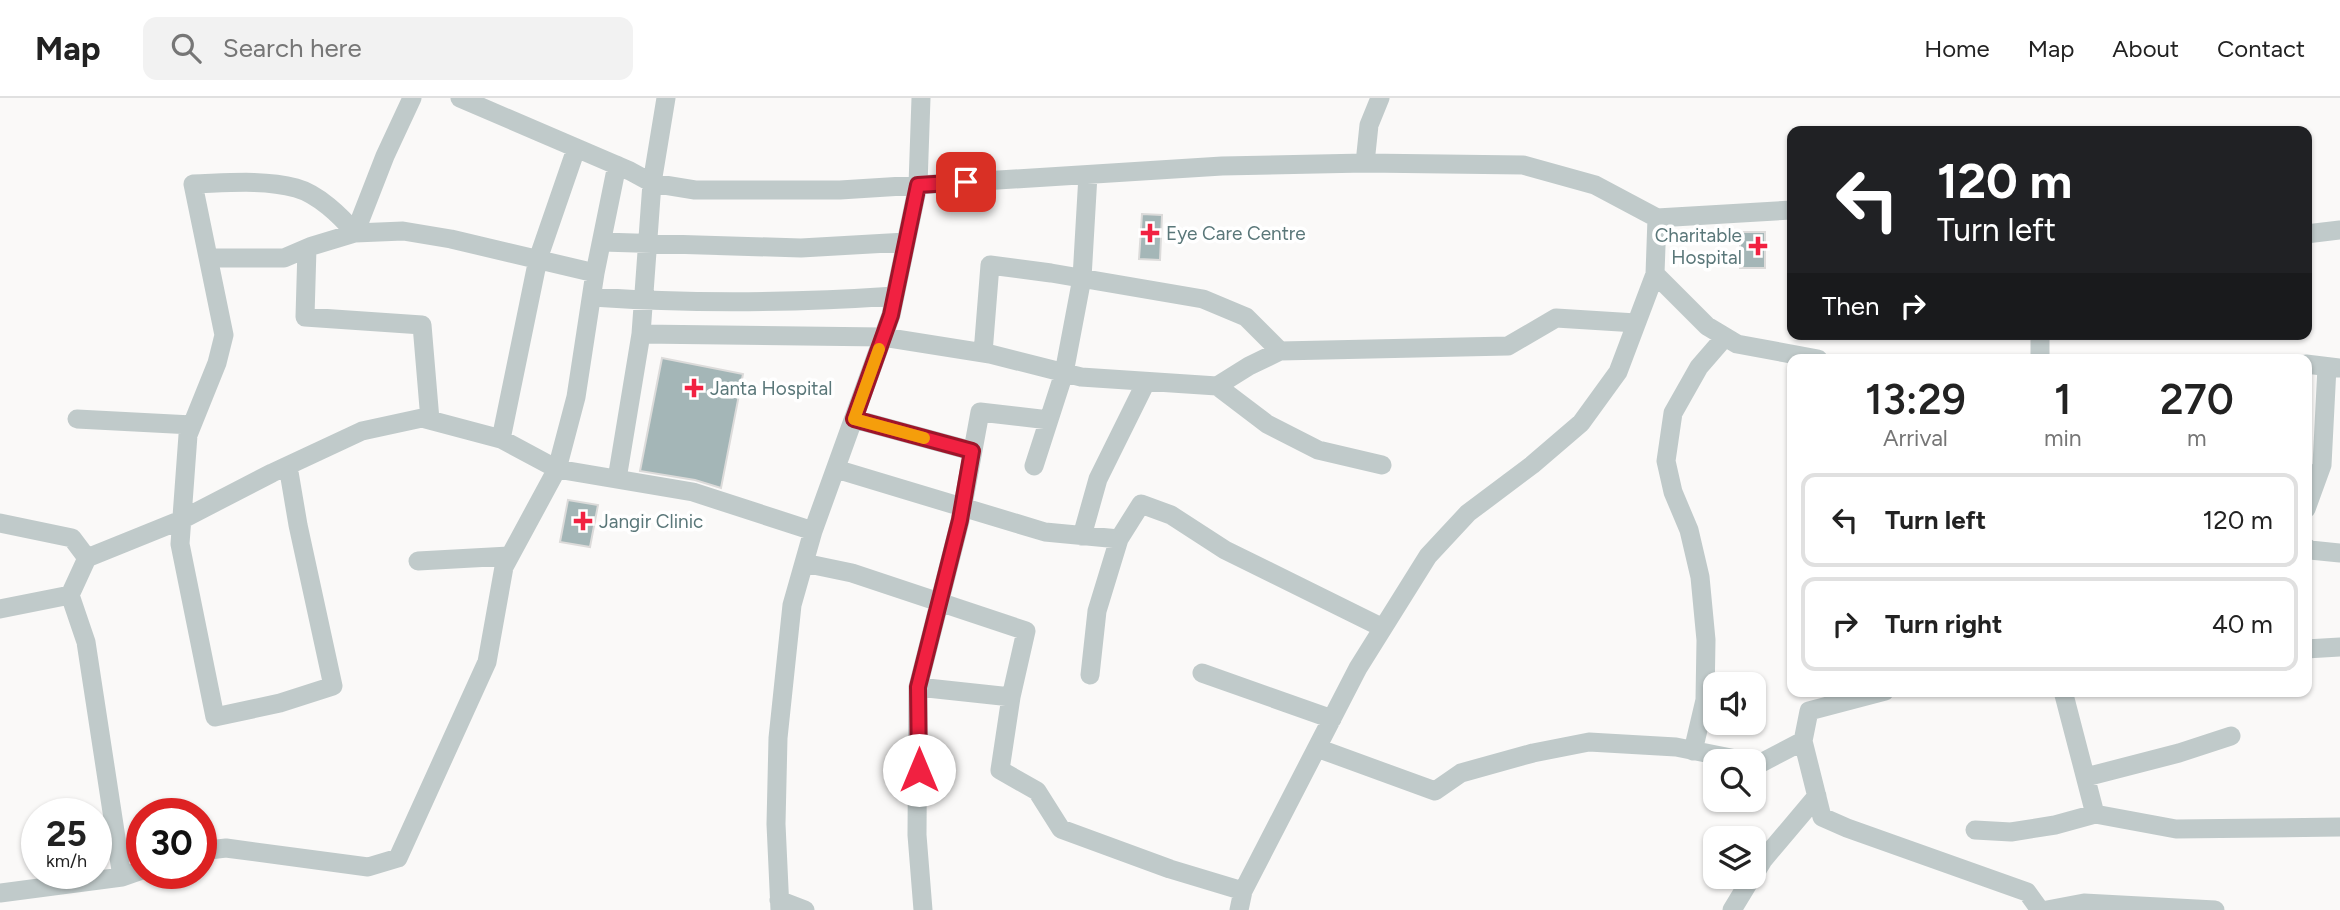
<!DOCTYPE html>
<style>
:root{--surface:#fff;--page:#f2f2f2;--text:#222;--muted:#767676;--line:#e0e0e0}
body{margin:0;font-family:Figtree,sans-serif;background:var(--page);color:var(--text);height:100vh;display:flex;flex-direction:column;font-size:26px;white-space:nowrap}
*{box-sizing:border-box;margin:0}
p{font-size:23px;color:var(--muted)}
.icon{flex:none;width:38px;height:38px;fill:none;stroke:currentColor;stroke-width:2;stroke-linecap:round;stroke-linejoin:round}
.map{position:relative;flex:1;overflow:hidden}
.details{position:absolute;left:1787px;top:256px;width:525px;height:343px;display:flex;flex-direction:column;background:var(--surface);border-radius:14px;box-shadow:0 2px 5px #0004}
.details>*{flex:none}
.guide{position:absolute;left:1787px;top:28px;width:525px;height:214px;border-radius:14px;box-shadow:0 2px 5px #0004;background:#202124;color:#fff;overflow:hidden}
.fabs{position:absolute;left:1703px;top:574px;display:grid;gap:14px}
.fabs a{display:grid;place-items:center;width:63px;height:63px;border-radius:14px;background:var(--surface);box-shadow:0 2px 5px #0004;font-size:35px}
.speed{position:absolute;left:21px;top:700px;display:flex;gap:14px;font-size:35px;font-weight:700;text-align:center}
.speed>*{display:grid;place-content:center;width:91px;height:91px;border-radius:50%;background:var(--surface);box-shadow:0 2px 5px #0004;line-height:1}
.speed small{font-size:18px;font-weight:400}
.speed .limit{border:10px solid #d22;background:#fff;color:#111}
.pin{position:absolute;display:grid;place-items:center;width:60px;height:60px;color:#fff;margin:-30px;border-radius:14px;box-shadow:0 4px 10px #0006}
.me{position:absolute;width:77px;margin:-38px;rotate:0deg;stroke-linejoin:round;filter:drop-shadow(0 0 5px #0008)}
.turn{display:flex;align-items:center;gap:24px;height:147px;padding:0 35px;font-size:32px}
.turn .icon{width:91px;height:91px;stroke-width:2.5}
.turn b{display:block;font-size:49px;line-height:60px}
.then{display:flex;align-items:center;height:66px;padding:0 35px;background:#0003;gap:14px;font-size:26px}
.eta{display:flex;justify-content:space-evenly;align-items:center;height:119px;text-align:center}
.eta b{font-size:42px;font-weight:600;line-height:49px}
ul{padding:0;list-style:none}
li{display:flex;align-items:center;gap:21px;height:94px;margin:0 14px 10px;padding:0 21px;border:4px solid var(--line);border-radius:14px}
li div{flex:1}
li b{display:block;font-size:26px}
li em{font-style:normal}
header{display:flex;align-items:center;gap:42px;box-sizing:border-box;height:98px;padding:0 35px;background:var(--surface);border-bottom:2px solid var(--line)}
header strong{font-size:33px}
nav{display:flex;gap:38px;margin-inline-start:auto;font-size:24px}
.search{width:490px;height:63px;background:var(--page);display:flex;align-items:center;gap:18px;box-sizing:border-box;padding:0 24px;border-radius:14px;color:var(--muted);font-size:26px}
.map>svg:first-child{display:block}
</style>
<header>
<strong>Map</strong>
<div class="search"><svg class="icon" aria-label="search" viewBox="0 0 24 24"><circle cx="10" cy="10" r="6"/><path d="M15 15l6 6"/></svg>Search here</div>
<nav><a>Home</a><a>Map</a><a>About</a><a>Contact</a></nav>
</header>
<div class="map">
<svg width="2340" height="812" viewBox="0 0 2340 812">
<rect width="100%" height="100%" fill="#faf9f8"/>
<path fill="#a4b6b7" stroke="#dcdbda" stroke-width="2" d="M1142,116L1162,117L1160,162L1139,161Z
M1740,134H1765V170H1740Z
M662,260L743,276L721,390L695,382L640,373Z
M568,402L598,407L590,449L560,444Z"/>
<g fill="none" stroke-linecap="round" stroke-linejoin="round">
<path stroke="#c0caca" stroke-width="19" d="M460,0L630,73L652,85L695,92H840L1222,68L1365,65L1523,67L1595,87L1657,120L1792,112
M1365,65L1369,27L1380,0
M2306,136L2340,132
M602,144L801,150L906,144
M307,150L305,219L422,227L430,322
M209,160H284L312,148L355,135L403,133L451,141L595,175
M1655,176L1707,228L1737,246L1818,261
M592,199C693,206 794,205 895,198
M641,236L883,239L990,256L1081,279L1217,288L1249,268L1280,253L1508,248L1556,220L1636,225
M983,255L990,167L1051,175L1203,201L1246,219L1280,253
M2040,261V236
M2306,266L2339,270
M1217,288L1267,326L1318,352L1382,367
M77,321L192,327
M854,321L972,353
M501,341L538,161L576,51
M288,368L298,427L333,588L280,605L215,619L180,446L188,337L217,265L224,237L193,86C226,85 263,81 296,90C318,96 341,118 355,135L385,58L412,0
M1034,368L1064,275L1082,180L1088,77
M836,371L1045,434L1119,441
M617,381L641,236L652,85L666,0
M2306,411L2322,367L2327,269
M0,425L72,440L87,460
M1082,438L1098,381L1146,284
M2306,449L2310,452L2340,455
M418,463L509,458
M804,465L852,475L1026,533L1011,599L1000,672L1037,693L1061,731L1170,771L1243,793
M70,497L86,544L122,779
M0,511L70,497L87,460L181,422L272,375L362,333L422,320L501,341L557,371L693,394L813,433
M2306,551L2340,549
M1202,575L1332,621
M1090,577L1097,513L1119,441L1141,406L1171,417L1225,452L1383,530
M918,589L1011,599
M2063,593L2095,716
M1803,643L1822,719L1847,730L2027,794L2040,812
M1317,650L1435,693L1461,675L1533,655L1589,644L1676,649L1746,663
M1693,653L1705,602L1706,542L1700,479L1689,432L1673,394L1666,363L1673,315L1699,269L1725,239
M1754,665L1759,666L1803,643L1809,613L1885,593
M2086,679L2179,655L2231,638
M1975,732L2011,734L2055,727L2095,716L2176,731L2340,729
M201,753L226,750L368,769L398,760L487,564L504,469L557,371L576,299L595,175L617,67
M1754,777L1763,762L1817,698
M0,795L122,779L142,772
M779,802L805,812
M780,812L776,726L778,640L792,507L813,433L891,217L918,87L921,0
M923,812L917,737L918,589L960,423L980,314L1049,322
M1239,812L1243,793L1358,570L1428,458L1468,415L1532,367L1581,325L1618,274L1655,176L1657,120
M1732,812L1752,779
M2047,812L2084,805L2215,812"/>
</g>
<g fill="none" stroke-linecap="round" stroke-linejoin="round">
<g stroke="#9d152a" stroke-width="18">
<path id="route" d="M919,672L918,589L960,422L972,353L854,321L891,217L918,87L966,84"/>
</g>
<use href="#route" stroke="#f12141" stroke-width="12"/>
<path stroke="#f59e0b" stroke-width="12" d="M879,251L854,321L924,340"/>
</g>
<g fill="#f12141" stroke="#fff" stroke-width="2.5">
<path d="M1146.5 124.5h7v7h7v7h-7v7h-7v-7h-7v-7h7z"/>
<path d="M1754.5 137.5h7v7h7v7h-7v7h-7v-7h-7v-7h7z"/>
<path d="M690.5 279.5h7v7h7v7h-7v7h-7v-7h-7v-7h7z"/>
<path d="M579.5 412.5h7v7h7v7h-7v7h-7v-7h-7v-7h7z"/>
</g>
<g text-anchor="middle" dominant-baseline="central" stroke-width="7" stroke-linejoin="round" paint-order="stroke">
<g font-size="19" fill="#5a7779" stroke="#fff" text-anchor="start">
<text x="1166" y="135">Eye Care Centre</text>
<text x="1742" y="137" text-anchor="end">Charitable<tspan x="1742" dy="22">Hospital</tspan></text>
<text x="710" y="290">Janta Hospital</text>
<text x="599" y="423">Jangir Clinic</text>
</g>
</g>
</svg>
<div class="fabs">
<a><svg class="icon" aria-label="sound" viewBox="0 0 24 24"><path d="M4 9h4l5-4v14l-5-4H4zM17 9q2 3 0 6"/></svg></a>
<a><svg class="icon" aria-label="search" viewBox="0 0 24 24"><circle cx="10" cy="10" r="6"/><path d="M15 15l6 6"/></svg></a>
<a><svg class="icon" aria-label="layers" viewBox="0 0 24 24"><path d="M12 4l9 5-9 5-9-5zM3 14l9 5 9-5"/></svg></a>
</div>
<div class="speed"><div>25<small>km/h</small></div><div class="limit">30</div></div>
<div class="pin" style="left:966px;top:84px;background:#d93025"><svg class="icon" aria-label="arrive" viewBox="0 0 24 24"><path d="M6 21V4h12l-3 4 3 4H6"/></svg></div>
<svg class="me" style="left:919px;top:672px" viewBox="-20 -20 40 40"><circle r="19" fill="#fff"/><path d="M0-13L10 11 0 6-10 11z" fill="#f12141"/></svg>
<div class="guide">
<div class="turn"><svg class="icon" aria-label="left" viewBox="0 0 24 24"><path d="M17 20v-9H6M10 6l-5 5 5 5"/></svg><div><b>120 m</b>Turn left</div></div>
<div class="then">Then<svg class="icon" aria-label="right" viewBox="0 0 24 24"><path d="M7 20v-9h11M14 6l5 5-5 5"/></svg></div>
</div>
<section class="details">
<div class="eta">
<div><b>13:29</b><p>Arrival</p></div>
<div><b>1</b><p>min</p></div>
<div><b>270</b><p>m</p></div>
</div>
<ul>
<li><svg class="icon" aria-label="left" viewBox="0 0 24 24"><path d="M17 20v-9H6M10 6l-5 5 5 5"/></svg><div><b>Turn left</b></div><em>120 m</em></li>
<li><svg class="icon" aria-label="right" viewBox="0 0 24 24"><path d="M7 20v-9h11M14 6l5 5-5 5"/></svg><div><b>Turn right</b></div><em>40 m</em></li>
</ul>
</section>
</div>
